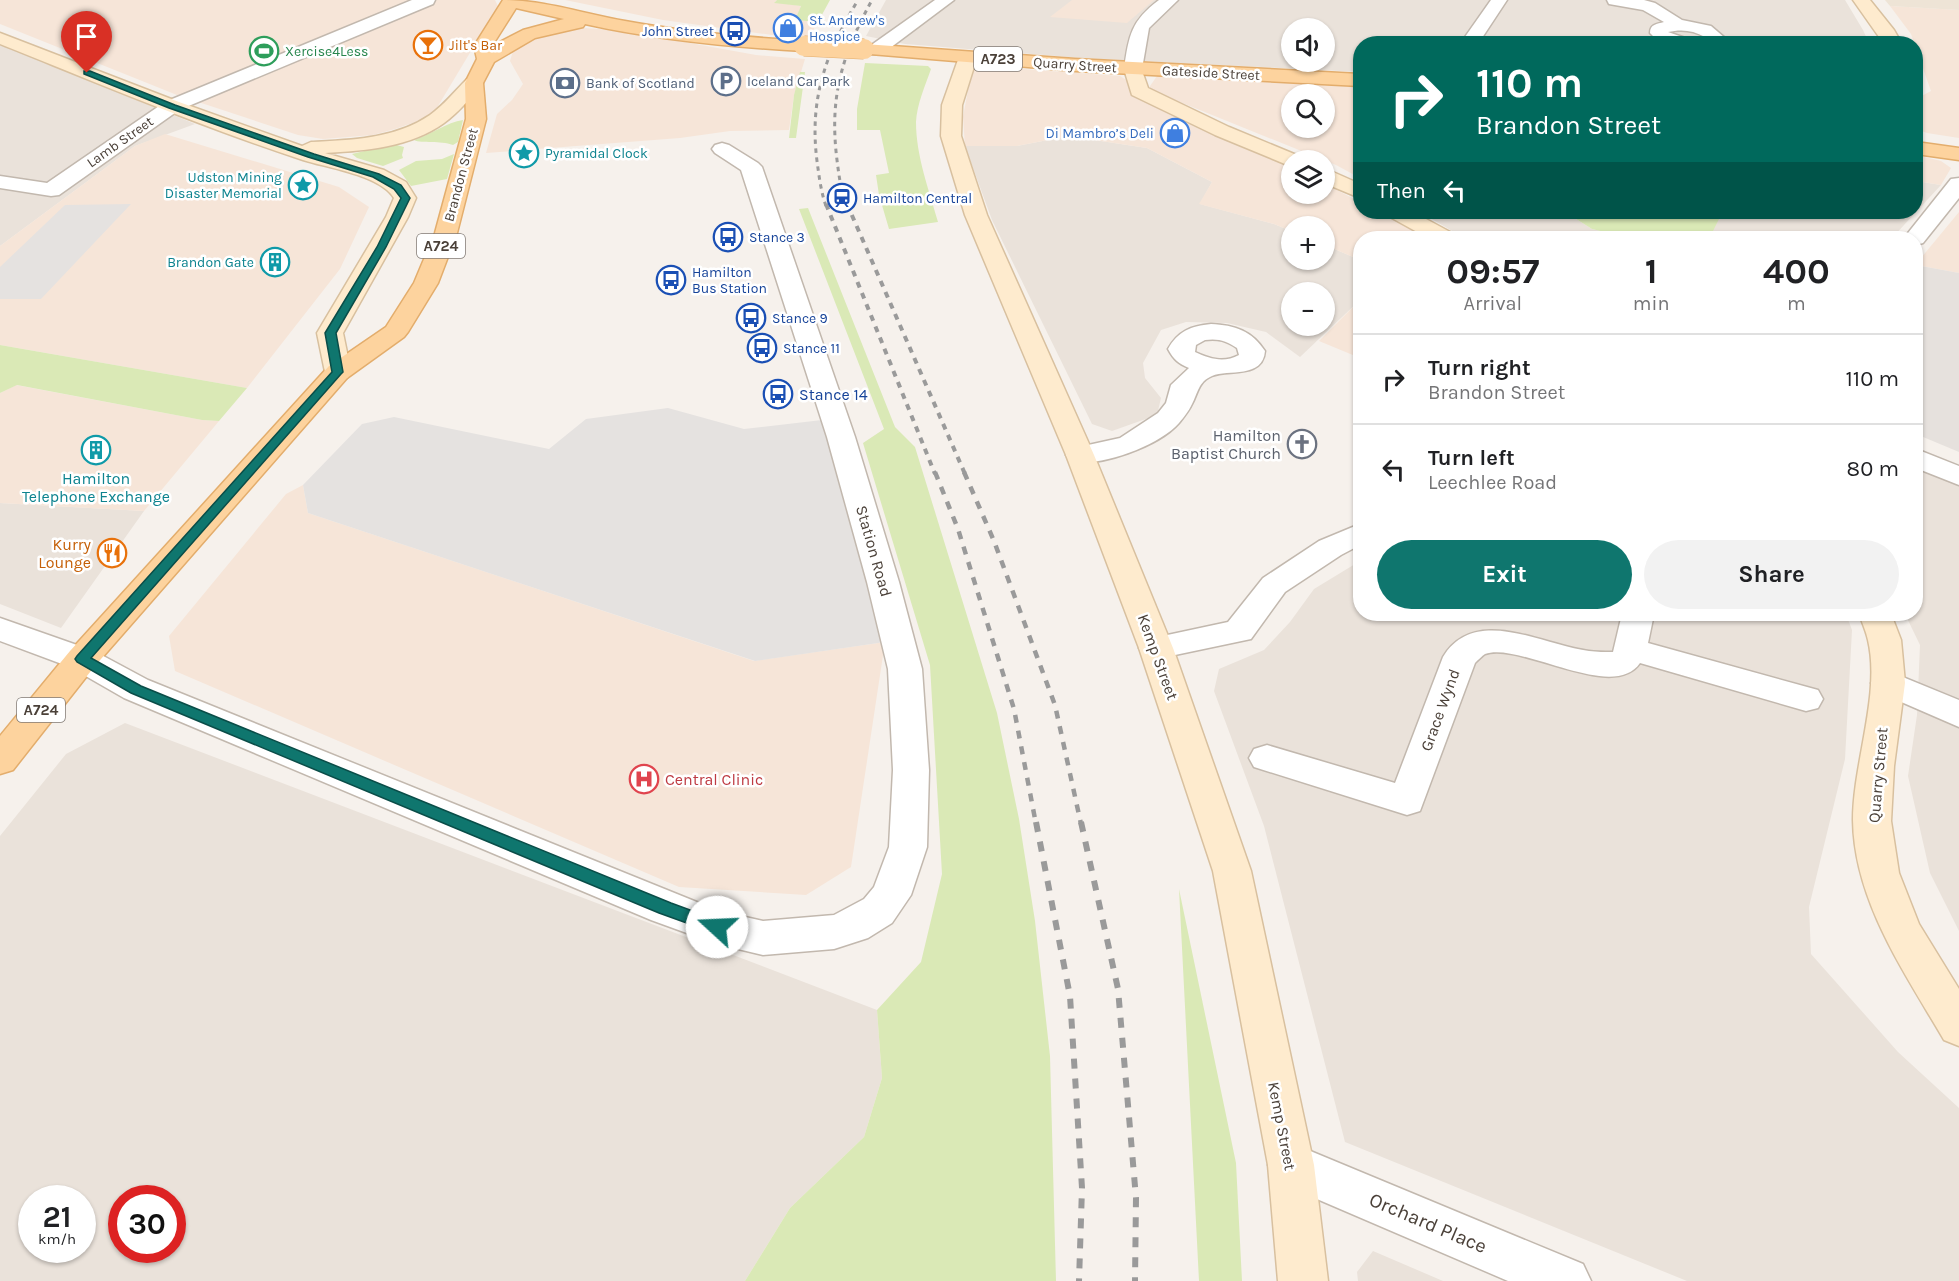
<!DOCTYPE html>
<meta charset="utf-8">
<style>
:root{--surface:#fff;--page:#f2f2f2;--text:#202124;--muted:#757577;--line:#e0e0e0;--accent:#0f766e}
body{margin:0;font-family:Karla,sans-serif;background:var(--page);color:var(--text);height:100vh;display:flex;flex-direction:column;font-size:22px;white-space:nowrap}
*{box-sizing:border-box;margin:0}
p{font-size:20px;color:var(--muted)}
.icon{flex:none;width:33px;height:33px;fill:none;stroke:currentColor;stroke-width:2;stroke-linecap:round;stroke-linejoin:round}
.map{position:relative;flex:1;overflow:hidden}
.sheet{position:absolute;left:1353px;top:231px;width:570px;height:390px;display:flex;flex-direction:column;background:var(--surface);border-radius:24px;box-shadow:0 2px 4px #0004}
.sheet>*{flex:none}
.guide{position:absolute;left:1353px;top:36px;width:570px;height:183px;border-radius:24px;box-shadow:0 2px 4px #0004;background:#00695c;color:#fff;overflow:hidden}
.buttons{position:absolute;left:1281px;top:18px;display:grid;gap:12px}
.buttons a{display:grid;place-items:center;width:54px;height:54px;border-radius:50%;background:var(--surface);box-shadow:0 2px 4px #0004;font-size:30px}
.speed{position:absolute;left:18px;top:1185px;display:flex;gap:12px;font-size:30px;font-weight:700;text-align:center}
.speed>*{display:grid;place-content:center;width:78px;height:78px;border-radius:50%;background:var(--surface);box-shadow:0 2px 4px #0004;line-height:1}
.speed small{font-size:15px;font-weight:400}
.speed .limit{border:9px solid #d22;background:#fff;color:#111}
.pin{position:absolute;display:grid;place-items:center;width:51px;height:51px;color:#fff;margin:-62px -26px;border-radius:50% 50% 50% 0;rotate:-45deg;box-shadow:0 0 6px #0007}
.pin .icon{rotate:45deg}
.me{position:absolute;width:66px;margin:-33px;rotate:290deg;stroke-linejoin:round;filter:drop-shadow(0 0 4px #0008)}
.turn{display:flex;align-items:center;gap:21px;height:126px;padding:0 24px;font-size:27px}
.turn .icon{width:78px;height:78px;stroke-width:2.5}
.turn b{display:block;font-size:42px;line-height:51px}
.then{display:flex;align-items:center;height:57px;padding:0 24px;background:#0003;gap:12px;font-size:22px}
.eta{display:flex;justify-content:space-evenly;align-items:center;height:102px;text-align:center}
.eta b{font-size:36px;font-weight:700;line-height:42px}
.cta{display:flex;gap:12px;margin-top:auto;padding:12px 24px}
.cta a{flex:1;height:69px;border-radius:36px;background:var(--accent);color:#fff;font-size:24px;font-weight:700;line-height:69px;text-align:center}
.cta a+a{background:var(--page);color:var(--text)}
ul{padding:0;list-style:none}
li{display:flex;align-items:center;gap:18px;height:90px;padding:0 24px;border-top:2px solid var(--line)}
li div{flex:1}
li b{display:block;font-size:22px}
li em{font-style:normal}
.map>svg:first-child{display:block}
</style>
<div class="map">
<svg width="1959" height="1281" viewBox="0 0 1959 1281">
<rect width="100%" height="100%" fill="#f6f1ec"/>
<path fill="#eae2da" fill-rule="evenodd" d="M886,0H1845L1863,30L1869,43L1360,44V72L1081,58L905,44L866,36ZM1292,28H1324V62H1292Z
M0,44L195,124L135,146L0,246Z
M1068,136L1147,148L1212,182L1200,204L1274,224L1291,231L1292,260H1324L1325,245L1360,260V300L1300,357L1266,332L1227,323L1186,322L1161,330L1143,363L1145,378L1161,398L1157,415L1112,431L1092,424L992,220L965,146H1017ZM1292,292H1324V326H1292Z
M1916,181L1941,185L1892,238H1701L1711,235L1690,212H1916Z
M1440,212H1565L1592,229L1630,238H1464L1425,215Z
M1916,463L1959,481V931L1930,873L1908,776L1917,715L1920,645L1905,614H1916Z
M0,503L144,511L61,628L0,604Z
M1360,561V614H1846L1852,630L1845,759L1809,907L1811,954L1898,1052L1959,1108V1281H1687L1345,1142L1264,826L1214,691L1219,669L1264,650L1290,622L1314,589Z
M125,723L877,1010L882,1078L864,1137L790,1208L745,1281H0V836L66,754ZM32,1198H82V1250H32ZM122,1198H172V1250H122Z
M1373,1251L1443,1281H1358L1357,1272Z"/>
<path fill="#f6e5d8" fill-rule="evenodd" d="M0,0H495L498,6L435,111L418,121L395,129L373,135L323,139L298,135L177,95L0,24Z
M565,0H777L775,2L801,6L796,20L818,22L809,37L772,35L663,20Z
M1072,0H1154L1127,23L1050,17Z
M1890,6L1959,10V138L1927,133L1916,129V99L1931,91L1911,34Z
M583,28L618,30L756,55L805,59L794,95L789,130L730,131L680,138L486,153L497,114L512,100L523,84L510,61L513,51L521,44L540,35Z
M981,66L1120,76L1128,81L1132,94L1291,168L1292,194H1324L1325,184L1360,202V212H1380L1427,238H1360V260L1325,245L1324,226H1292L1291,231L1274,224L1199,204L1212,182L1147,148L1068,136L1017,146H965L963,117L972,69Z
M1157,76L1360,86V178L1336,165L1148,89ZM1292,94H1324V128H1292Z
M165,134L339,187L369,207L340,269L247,388L0,345V246L135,146Z
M1916,155L1941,161L1951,168L1941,185L1916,181Z
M1959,212V273L1916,265V264Z
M1360,300V358L1319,341Z
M16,385L202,420L219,421L144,511L0,503V393Z
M303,485L308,513L754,661L885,642L851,867L806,895L679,887L175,671L169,636L286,494Z"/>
<path fill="#e6e1dd" d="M1916,265L1959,273V452L1916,434Z"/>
<path fill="#eee4d6" d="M1885,0H1959V10L1890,6Z"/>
<path fill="#dae9b6" d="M777,0H830L818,22L795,20L801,6L774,3Z
M865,63L928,66L931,69C925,86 917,104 916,122C916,156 929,190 938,222L889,229L879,195L876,175L889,173L880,130H857V109Z
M800,72H805L796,138H789L794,95Z
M463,120L458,142L453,145C440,140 422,144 414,140C430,135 447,122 463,120Z
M393,144L404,147L402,155L403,158L383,166L357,158L352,154Z
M454,154L447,179L411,186L399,170L416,161L442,159Z
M808,208L895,427L915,447L997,713L1019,819L1035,921L1050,1056L1056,1281H745L790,1208L864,1137L882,1078L877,1010L921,962L942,874L930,665L863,443L884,429L799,209Z
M1565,212H1690L1719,219L1711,235L1701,238H1630L1592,229Z
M0,345L247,388L219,421L202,420L17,385L0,393Z
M1179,889L1236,1163L1242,1281H1199Z"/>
<path fill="#e5e2e0" d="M131,204L41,299H0V267L65,205Z
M668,408L744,429L822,420L885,642L755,661L308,513L303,485L362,424L394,417L549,449L586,419Z"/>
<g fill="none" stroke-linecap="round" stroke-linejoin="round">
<g stroke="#c2b8ae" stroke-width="3">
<path id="street" d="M412,0H435L433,4L179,110L59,195L51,196L0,188V176L47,183L165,102Z
M935,0H954L882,54H870L867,50L870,46Z
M1159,0H1178L1149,28L1142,69L1140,73H1126L1124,69C1129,35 1131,21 1159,0Z
M1491,0H1507L1478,44H1460Z
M1607,0H1644L1655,3L1682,20L1711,26L1725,38L1720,44H1699L1705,37C1693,30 1681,29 1668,32L1691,40L1694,44L1659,42L1650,33C1650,24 1657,24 1664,22L1643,10L1609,4Z
M722,143L729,145L758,163L762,167L855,437L899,582L922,669L929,770L927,847L911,895L892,923L868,938L834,949L763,955L717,944L651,920L124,698L70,667L0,641V618L94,651L148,680L719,911L763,921L834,915L864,899L874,887L889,847L893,770L888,669L867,582L827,437L741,170L715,153L712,149L715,145Z
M1959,178V198L1923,243L1916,245V238H1904L1951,179Z
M1211,324C1235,325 1252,331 1265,351C1263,379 1228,369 1212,376C1198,382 1198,393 1192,404C1189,411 1183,418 1179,423C1159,446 1099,468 1070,461L1066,455L1070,449L1120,438L1158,413L1166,403L1171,385L1189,368C1178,363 1174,360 1168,349C1178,331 1191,326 1211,324ZM1205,340C1218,338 1227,341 1237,348L1239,355C1224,363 1210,359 1195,352L1196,345Z
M1916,449L1959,466V485L1916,468Z
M1360,524V545L1341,555L1285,592L1251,639L1156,659L1144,656L1139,648L1144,640L1228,622L1263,578L1319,541Z
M1622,614H1654L1648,643L1818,690L1823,699L1818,708L1806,711L1640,663C1613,703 1519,641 1485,654C1482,656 1478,660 1475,663L1420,811L1407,815L1254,767L1249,758L1254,749L1267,745L1395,783L1443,657C1475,604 1544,646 1589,651C1597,652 1605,652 1613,652Z
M1888,671L1959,700V727L1876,691L1871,683L1876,675Z
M1291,1143L1583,1264L1591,1281H1508L1275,1181L1268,1165L1275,1149Z"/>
</g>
<g stroke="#d8c09f" stroke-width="3">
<path id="secondary" d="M1853,0H1870L1894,30L1902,44H1884Z
M0,33L179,102L302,146L311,142C351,140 395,139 430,115C444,105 455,91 467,79H481L483,83L481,87C469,99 458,113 444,123C411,147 365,151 325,153L384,170L406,182L416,198L408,217L343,333L351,372L347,378L338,380L329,378L325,372L317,333L386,217L394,198C380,175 328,168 303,160C200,126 100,84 0,44Z
M968,52L974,53L977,57L962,105L961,136L987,215L1094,455L1173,648L1251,871L1314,1165L1328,1281H1278L1268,1165L1213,871L1139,648L1066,455L965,215L941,136L942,105L959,57L962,53Z
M1133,63L1140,65L1148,88L1229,127L1299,156L1302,160H1292V166L1285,164L1215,135L1132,95L1124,69L1126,65Z
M1324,168L1360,184V198L1324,183Z
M1387,212H1413L1452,233L1455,238H1428L1390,217Z
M1859,614H1891L1901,640L1905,683L1894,766L1891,821L1899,873L1919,924L1959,989V1046L1944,1040C1905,973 1854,901 1853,820C1853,763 1881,694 1868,640C1866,631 1862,622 1859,614Z"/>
</g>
<g stroke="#e3ad6c" stroke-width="3">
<path id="primary" d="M503,0C543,0 585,14 625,21C684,32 744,37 804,41L810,42L813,46L810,50L804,51C730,47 657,40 585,24L583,27L535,38L494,62L483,83L486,119L457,233L438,283L408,332L404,337L347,378L94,667L13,770L0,774V736L70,651L329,366L386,327L414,283L435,233L466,119L465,83L477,59L474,46ZM516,8L564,19L523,30L492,46Z
M864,44L1075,59L1360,74V86L1075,71L858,53L855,49L858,45Z
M1916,142L1959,148V160L1916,154Z"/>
</g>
<use href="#street" fill="#fff" fill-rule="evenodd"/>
<use href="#secondary" fill="#feebce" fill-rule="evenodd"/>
<use href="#primary" fill="#fdd39e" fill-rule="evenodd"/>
<path stroke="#9a9a9a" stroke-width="3" stroke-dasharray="4.5 4.5" stroke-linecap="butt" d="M826,206C821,192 819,176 817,161C809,98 826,53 858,0
M847,206C841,192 839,176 837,160C829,97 842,55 872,0"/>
<path stroke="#9a9a9a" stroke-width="4" stroke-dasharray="6 6" stroke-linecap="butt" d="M826,204L935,474
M847,204L965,474"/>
<path stroke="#9a9a9a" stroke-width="4.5" stroke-dasharray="8 8" stroke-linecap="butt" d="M935,472L958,529L1014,709L1036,824
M964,472L994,541L1055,705L1081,824"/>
<path stroke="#9a9a9a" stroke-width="6" stroke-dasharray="10 10" stroke-linecap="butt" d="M1036,822L1070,996L1082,1188L1079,1281
M1081,822L1118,989L1136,1198L1135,1281"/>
<g stroke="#e3ad6c" stroke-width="21" stroke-linecap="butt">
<path id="primary-bridge" d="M804,46L864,49"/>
</g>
<use href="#primary-bridge" stroke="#fdd39e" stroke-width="20"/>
</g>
<path fill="#0f766e" stroke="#0a4d48" stroke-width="1.5" d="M84,71H90L175,105L314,154L379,174L401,185L410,198L386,247L336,333L343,372L341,374L91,658L141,686L671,903L723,922L726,927L723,932L717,934L659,913L131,693L77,662L75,659L77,656L332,372L325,333L377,247L401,198L394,189L373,177L308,157L169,108L84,74Z"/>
<defs>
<g id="shop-ring" transform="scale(1.5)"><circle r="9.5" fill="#fff" stroke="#3f7fe0" stroke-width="1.5"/><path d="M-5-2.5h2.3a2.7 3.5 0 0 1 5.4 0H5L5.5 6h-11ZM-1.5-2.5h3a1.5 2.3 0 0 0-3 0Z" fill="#3f7fe0"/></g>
<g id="bus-ring" transform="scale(1.5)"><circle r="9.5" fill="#fff" stroke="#1a4fb4" stroke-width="1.5"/><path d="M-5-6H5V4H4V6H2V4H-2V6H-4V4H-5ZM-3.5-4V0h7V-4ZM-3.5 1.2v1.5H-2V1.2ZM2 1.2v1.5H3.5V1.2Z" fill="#1a4fb4"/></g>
<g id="bar-ring" transform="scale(1.5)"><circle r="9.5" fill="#fff" stroke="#e8710a" stroke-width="1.5"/><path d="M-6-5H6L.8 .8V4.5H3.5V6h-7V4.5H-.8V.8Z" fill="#e8710a"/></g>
<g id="stadium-ring" transform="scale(1.5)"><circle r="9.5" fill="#fff" stroke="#2e9e5b" stroke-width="1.5"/><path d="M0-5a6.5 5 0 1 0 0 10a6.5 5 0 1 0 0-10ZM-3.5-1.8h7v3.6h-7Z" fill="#2e9e5b"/></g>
<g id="parking-ring" transform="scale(1.5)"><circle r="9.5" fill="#fff" stroke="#5c6f8a" stroke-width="1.5"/><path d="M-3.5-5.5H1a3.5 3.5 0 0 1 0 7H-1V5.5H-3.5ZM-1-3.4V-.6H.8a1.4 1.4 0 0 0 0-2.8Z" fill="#5c6f8a"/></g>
<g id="bank-ring" transform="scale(1.5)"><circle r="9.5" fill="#fff" stroke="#5c6f8a" stroke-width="1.5"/><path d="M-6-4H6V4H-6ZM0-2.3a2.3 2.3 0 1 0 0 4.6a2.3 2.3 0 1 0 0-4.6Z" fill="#5c6f8a"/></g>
<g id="sight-ring" transform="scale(1.5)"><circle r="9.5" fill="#fff" stroke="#0f9aa8" stroke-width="1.5"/><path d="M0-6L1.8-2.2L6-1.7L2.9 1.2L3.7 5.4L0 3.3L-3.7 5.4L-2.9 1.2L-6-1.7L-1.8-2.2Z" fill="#0f9aa8"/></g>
<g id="station-ring" transform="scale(1.5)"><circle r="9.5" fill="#fff" stroke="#1a4fb4" stroke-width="1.5"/><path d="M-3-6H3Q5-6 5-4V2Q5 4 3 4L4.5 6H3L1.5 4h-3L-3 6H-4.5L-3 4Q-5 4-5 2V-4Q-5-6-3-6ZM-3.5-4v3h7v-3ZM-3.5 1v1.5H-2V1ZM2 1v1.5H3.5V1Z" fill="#1a4fb4"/></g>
<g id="building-ring" transform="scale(1.5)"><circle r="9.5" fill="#fff" stroke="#0f9aa8" stroke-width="1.5"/><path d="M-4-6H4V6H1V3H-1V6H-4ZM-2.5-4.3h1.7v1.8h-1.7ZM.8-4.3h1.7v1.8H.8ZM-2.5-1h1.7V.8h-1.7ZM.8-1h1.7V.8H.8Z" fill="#0f9aa8"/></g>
<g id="church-ring" transform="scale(1.5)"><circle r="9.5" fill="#fff" stroke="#6b7280" stroke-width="1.5"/><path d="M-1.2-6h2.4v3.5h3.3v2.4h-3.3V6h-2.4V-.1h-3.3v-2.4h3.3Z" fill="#6b7280"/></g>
<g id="restaurant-ring" transform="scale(1.5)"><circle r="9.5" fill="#fff" stroke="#e8710a" stroke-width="1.5"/><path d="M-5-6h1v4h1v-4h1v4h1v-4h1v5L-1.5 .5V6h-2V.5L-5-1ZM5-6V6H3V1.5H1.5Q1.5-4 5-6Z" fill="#e8710a"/></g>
<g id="hospital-ring" transform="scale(1.5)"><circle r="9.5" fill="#fff" stroke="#e0444e" stroke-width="1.5"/><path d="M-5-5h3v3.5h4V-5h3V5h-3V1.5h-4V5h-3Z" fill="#e0444e"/></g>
</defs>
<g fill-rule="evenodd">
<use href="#shop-ring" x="788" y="28"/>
<use href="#bus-ring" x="735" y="31"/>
<use href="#bar-ring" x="428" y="45"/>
<use href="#stadium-ring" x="264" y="51"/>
<use href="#parking-ring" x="726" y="81"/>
<use href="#bank-ring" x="565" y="83"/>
<use href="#shop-ring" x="1175" y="133"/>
<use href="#sight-ring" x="524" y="153"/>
<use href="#sight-ring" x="303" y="185"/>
<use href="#station-ring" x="842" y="198"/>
<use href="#bus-ring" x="728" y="237"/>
<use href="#building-ring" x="275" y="262"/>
<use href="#bus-ring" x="671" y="280"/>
<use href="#bus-ring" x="751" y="318"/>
<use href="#bus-ring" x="762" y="348"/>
<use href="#bus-ring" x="778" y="394"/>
<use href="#church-ring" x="1302" y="444"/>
<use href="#building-ring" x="96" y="450"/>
<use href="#restaurant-ring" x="112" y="553"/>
<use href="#hospital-ring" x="644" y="779"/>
</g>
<g text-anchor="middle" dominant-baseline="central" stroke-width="5" stroke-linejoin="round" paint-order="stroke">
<g font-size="14" fill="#366cbe" stroke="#fff" text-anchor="start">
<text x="809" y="20">St. Andrew's<tspan x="809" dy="16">Hospice</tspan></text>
<text x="1154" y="133" text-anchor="end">Di Mambro’s Deli</text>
</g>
<g font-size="14" fill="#164399" stroke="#fff" text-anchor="start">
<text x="714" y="31" text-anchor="end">John Street</text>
<text x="863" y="198">Hamilton Central</text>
<text x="749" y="237">Stance 3</text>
<text x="692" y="272">Hamilton<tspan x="692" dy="16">Bus Station</tspan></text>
<text x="772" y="318">Stance 9</text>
<text x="783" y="348">Stance 11</text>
</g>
<g font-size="14" fill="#c56008" stroke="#fff" text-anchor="start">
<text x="449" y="45">Jilt's Bar</text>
</g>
<g font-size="14" fill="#27864d" stroke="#fff" text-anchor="start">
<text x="285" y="51">Xercise4Less</text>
</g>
<g font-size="14" fill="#4b4139" stroke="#fff">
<text transform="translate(1075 65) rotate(4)">Quarry Street</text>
<text transform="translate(1211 73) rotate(3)">Gateside Street</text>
<text transform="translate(120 142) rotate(-35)">Lamb Street</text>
<text transform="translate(461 175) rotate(-75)">Brandon Street</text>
</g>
<g font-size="14" fill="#4e5e75" stroke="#fff" text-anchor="start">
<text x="747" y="81">Iceland Car Park</text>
<text x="586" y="83">Bank of Scotland</text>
</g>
<g font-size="14" fill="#0d838f" stroke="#fff" text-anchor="end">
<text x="545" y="153" text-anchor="start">Pyramidal Clock</text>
<text x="282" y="177">Udston Mining<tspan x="282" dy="16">Disaster Memorial</tspan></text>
<text x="254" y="262">Brandon Gate</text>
</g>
<g fill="#fff" stroke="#817a74" stroke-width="1.5">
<rect x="974" y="47" width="48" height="24" rx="4.5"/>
<rect x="417" y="234" width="48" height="24" rx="4.5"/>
<rect x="17" y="698" width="48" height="24" rx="4.5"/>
</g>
<g font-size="15" font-weight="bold" fill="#4b4139">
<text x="998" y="59">A723</text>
<text x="441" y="246">A724</text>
<text x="41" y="710">A724</text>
</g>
<g font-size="16" fill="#164399" stroke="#fff" text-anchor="start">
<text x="799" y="394">Stance 14</text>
</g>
<g font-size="16" fill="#5b616d" stroke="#fff" text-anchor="end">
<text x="1281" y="435">Hamilton<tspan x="1281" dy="18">Baptist Church</tspan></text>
</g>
<g font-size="16" fill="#0d838f" stroke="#fff">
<text x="96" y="478">Hamilton<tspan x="96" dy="18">Telephone Exchange</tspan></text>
</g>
<g font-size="16" fill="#c56008" stroke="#fff" text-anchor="end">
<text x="91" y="544">Kurry<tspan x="91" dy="18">Lounge</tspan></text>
</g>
<g font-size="16" fill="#4b4139" stroke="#fff">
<text transform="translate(874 551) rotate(74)">Station Road</text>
<text transform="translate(1158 657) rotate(70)">Kemp Street</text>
<text transform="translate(1440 710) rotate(-70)">Grace Wynd</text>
<text transform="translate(1878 775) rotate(-85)">Quarry Street</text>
<text transform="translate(1282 1126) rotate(79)">Kemp Street</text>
</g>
<g font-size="16" fill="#be3a42" stroke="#fff" text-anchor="start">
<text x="665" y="779">Central Clinic</text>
</g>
<g font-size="20" fill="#4b4139" stroke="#fff">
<text transform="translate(1428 1223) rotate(23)">Orchard Place</text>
</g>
</g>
</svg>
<div class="buttons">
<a><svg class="icon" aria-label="sound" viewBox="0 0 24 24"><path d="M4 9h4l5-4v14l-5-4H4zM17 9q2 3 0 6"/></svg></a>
<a><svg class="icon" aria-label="search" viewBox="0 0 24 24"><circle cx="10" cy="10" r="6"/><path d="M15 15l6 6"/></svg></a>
<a><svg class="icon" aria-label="layers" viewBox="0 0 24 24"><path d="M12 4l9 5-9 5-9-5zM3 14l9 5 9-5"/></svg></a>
<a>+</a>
<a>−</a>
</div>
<div class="speed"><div>21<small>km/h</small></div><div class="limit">30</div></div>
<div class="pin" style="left:87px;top:73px;background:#d93025"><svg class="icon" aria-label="arrive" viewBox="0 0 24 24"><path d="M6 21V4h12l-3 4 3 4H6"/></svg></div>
<svg class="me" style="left:717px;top:927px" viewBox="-20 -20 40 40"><circle r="19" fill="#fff"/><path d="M0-13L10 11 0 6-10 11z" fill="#0f766e"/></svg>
<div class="guide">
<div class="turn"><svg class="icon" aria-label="right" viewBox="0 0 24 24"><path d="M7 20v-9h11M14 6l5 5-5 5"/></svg><div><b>110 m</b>Brandon Street</div></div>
<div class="then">Then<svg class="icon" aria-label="left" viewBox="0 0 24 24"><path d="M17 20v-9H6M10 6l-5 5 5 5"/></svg></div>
</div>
<section class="sheet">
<div class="eta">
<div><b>09:57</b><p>Arrival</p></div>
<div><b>1</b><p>min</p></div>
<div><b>400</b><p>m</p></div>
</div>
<ul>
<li><svg class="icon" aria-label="right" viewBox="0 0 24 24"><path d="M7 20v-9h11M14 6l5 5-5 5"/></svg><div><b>Turn right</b><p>Brandon Street</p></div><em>110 m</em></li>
<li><svg class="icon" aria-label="left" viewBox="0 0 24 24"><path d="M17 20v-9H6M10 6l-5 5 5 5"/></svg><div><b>Turn left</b><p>Leechlee Road</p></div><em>80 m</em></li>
</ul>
<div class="cta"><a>Exit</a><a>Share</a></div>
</section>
</div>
